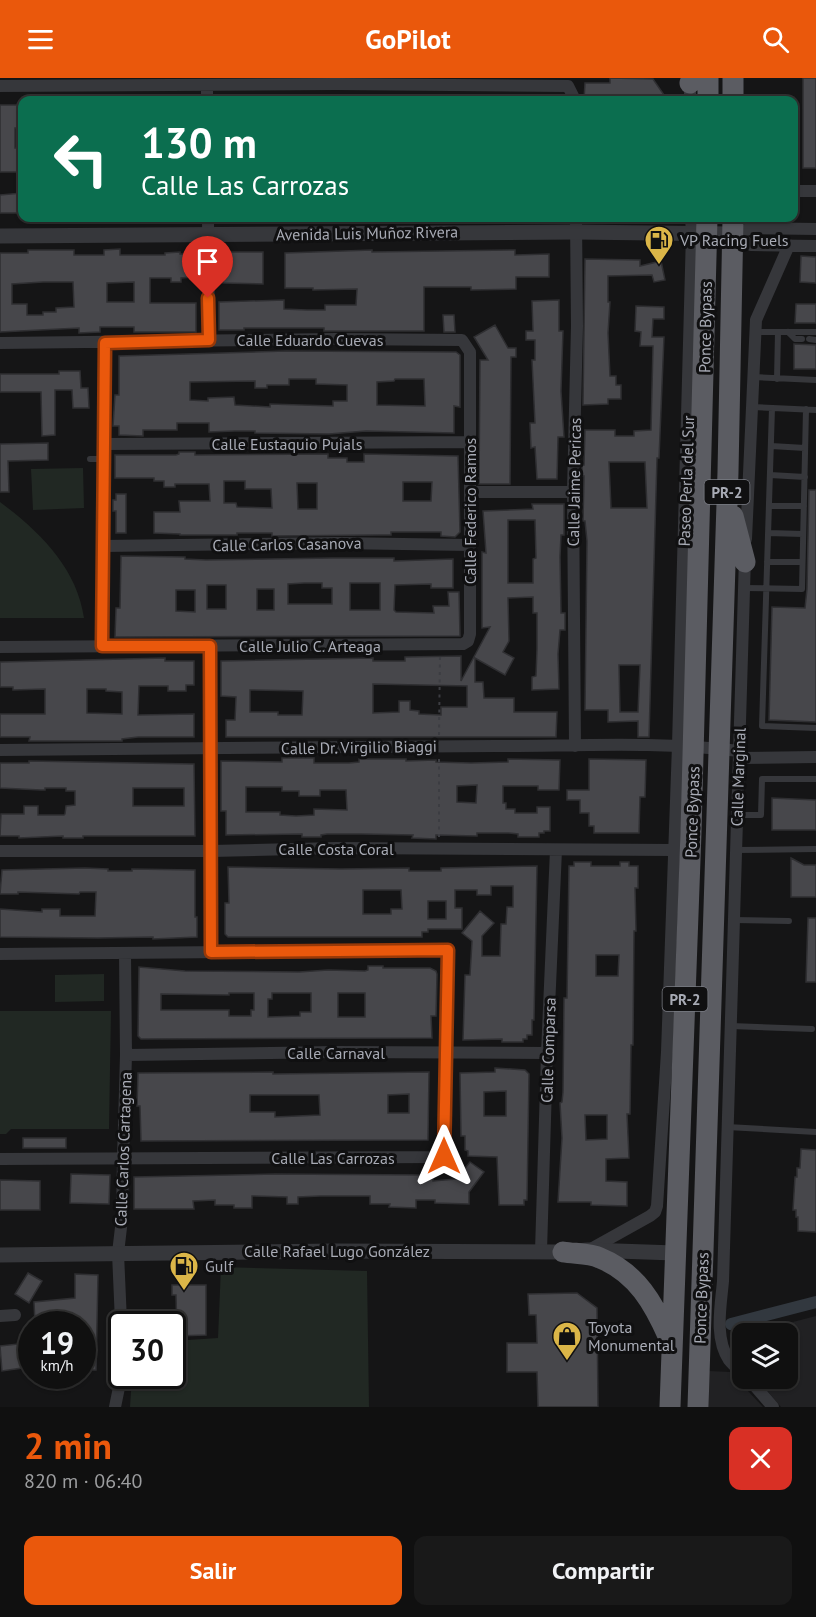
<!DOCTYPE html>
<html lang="es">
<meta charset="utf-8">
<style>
:root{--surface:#101010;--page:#191919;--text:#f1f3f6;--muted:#9c9d9f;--line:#303030;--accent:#ea580c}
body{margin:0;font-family:"PT Sans",sans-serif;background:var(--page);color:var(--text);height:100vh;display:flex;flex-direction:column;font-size:22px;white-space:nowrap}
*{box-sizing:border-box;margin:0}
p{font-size:20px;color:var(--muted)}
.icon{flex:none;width:33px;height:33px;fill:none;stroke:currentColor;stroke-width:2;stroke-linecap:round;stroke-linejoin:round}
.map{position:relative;height:1329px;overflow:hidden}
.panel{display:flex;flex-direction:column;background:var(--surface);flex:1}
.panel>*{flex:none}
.banner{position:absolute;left:18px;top:18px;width:780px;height:126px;border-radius:12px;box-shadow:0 2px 4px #0004,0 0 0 2px var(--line);background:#0b6e4f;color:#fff;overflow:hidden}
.tools{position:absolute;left:732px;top:1245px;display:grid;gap:12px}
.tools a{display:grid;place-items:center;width:66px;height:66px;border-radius:12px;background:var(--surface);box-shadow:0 2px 4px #0004,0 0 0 2px var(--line);font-size:30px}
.speed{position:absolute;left:18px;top:1233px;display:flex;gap:12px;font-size:30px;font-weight:700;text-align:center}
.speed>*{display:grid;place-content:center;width:78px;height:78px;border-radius:50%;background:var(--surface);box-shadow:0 2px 4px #0004,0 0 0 2px var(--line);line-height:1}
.speed small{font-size:15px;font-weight:400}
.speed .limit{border:3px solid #111;border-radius:9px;background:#fff;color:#111}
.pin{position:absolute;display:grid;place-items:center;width:51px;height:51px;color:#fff;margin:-62px -26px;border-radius:50% 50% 50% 0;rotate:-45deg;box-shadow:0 0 6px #0007}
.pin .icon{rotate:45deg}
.me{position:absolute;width:66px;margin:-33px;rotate:0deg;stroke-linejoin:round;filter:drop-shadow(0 0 4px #0008)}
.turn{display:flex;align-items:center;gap:21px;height:126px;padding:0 24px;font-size:27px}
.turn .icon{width:78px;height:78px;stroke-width:2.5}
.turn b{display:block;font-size:42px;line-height:51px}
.round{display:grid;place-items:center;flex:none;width:63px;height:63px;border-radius:12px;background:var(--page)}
.head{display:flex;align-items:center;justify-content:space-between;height:102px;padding:0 24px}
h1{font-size:36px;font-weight:800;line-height:45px;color:var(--accent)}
.primary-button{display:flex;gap:12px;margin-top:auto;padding:12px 24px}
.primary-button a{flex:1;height:69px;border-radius:12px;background:var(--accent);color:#fff;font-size:24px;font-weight:800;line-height:69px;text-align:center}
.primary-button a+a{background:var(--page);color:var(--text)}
header{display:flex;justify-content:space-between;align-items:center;height:78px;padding:0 24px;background:var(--accent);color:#fff;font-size:27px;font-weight:800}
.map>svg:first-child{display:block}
</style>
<header><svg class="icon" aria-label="menu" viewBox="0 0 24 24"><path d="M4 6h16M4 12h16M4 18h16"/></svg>GoPilot<svg class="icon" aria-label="search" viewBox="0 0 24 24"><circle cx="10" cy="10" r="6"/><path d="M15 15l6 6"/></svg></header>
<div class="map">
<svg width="816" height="1329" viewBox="0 0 816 1329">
<rect width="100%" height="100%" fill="#151516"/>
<path fill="#212123" d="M816,1238V1329H781L757,1301L788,1300V1256L750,1255Z
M709,1293L730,1294L763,1329H709Z"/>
<path fill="#212823" d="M83,390L84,430L33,432L31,391Z
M0,424C39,453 77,490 84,540H0Z
M104,896V923L55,924V897Z
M0,933H111L109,1051H11L6,1056H0Z
M221,1189L367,1193L369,1329H130L132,1298H172L173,1263L218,1260Z"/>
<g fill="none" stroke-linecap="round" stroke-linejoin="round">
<path stroke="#32383f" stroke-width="12" d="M731,1246L816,1224"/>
</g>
<path fill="#47474b" stroke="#2f2f32" stroke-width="1.5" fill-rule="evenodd" d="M610,0L653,1L664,17V22H584L585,5H610Z
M803,0H816V90H803Z
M0,27H18L17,40H22V50H15V70H22V83H19L18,94H0Z
M22,115V135H0V117Z
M120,171V177H165V175L180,174V176H191L192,199L181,200V204H171V200H150V225H196V254H134V249H100V254L79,255V250L0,254V175H28V172H74V177H104V172ZM43,204H73L74,229L56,230V234H43V237H27V226H12V206ZM134,204V224H107V205Z
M372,172V174L515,172V177L549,176V199H516V211L471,212V209H424V253H324V250H244V252H219V224L284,222V231L307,232H325V227H356L357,211L313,212V210H285V175Z
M222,174H263V206L223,205Z
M801,178L816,179V205L800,204Z
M585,181L640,182V188L661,183L665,202L654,204L652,197L608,198V224H610L608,255L610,298H616V307H621V321H608V326L583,327Z
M559,222V253H563L561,313L564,359H558L557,401H537L535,369L531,370L530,345H535L532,282H535V262H526V253H533L532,223Z
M796,226H816V245H795Z
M636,228L664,229V241H653L652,259H664L659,380H657L649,659H638V643L608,644V632H585L587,463L585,443H583L584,398H582V387H584L585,352H615V358H634V353L651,352L653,268H640L641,254L635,253ZM609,384H645L647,430H611ZM619,587H640L638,634H620Z
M443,237H454L455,254H444Z
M495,247L508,270H516V279H511L510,406H479L480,282H488L474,259Z
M794,266L816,267V291H794Z
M286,273L456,274L460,277V329L454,328V355L366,353L329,356L255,355V353H235L209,354V345H177V352H143V358L119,357V348H113L115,317H119V278ZM289,301H316V306L347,307V323H333V328L270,326V329L235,327L234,319L208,320V323L190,322V304L255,303V310H267V307H289ZM395,301H424L425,328L377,327V304L394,303Z
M59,293H80L81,310H88L89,330H73L72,312H55V357L42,358L41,314H0V296H59Z
M48,365V382L8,383L9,414H0V366Z
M179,374H195V377L328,376V380H347V384H364V376L458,378L460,454L455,459L441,458V454H391V457H378L272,458V455H237V457H180V456L154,455V434H180L179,423H210L209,406H175V409H164V403H154V400H115V377H176L179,376ZM224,403H245V411H271L272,430L237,429L236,425H224ZM403,404H432L431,423H403ZM297,405H317V431H298Z
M809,412H816V644L769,642L772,529L805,530L807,511Z
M116,416H126V455H116V433H113V422H116Z
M532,426H564V457H561L560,479L561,535H565V552H560L558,576L559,611L532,612V599L536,598L537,571V535H533V519L508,520L509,563L503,574L514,580L505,597L475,580V604H483L484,620H514V634H557L556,659H226V642H235L236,619L221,618V583L373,580V583H405V579L461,578V603L490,549L482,550V474L486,475L483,433L533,431ZM508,442H535L536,480L533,481V505H508ZM373,606L467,608V629H441V637L419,636V633L410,632V623H399V634L373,635ZM250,612L303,613L302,637H278V634H250Z
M121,478L185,479V481L206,482L332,480H394V483L453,481V510H431V506L395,507L394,532L396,534L434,535L433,528H449L448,514H459L460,558L115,559L116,530H120ZM304,505H322V510H332V526H288V506ZM350,505H380V532H350ZM207,507H226V531H207ZM257,511H274V532H257ZM176,512H195V534L176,533Z
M165,580V583H194V607H186V613H168V608H139L138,637L194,636V659H138L122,661V663H29L30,659H0V636H45V611L13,612V609H0V584ZM87,611H106V613L122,614V636L87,635Z
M282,680H314V685H349L359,684V681H406V683L436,682V684L471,685L508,684V681L560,682L559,712H538V708H503V725H506V731H515V735H537V729H550V753H544V755H539V759H518V756L509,755H477V758L436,757V761L412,760L413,757L362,756H327L321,757V759H302V756L226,757V733H221V683L282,684ZM477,707L476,725L457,724V708ZM246,709H282V713H299V718H320V712H346L347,732L314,731V737L296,738L280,737V734H246Z
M589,681L646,682L645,719H640L639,755H594V748H589V735H580V722H567V712H589Z
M29,683L194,686L195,758H83V760H63V758L19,760V758H0L1,736H24V728H38V737H64L65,736L66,728L75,727V713H66V710H45V712H41L0,710V685H29ZM133,710H184V728H133Z
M772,720L816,722V752H772Z
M791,780L804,787H816V819H791Z
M574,784H591V788H620V784H629V788H638V810H635L636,853H634L633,967H631L630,1036H627L629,1080L606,1081V1103L627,1104V1128L591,1127V1124H558L562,1060L560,1025L562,1024L563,1014L564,920H567L569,788H574ZM596,877H619L618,898H596ZM585,1037H607V1061L586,1062Z
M537,788L534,942H532V957H527V961H523V964H502V961L463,962L465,897H470L472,863L462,855L480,833L494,845L482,858V878H500L501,846H506L507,829H513V808H491V817H477V812H455V830H462V851H428V854H422V859H228L225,856V825H229L228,789L341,791L409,790V793H441V790ZM363,812H401L402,831H391V836H363ZM428,823H446V841H428Z
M85,790L108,791V793H132V791L195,792V839H197V859L153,861V859L98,860L0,859V831L42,834V831H60V838H95L96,814H80L79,816L18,814V816H0L2,792Z
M808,840H816V904H806Z
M368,888H383V890H430L436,893L437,896L436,938H431L432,960L141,961L138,958L139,889L185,893L299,894L328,892L365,893L368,892ZM229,915H254V932H251V938H229V932H161V916L229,917ZM272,915H311V934H300V938L268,939V921H272ZM338,915H365V939H338Z
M495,990L525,992L529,996L527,1122H524V1127H499L497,1079L468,1078V1073L465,1072V1058H461L460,995L495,994ZM506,1013V1038H484V1014Z
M273,994V996L429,994L428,1062L141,1063L140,1028H137L138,995ZM409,1016V1035H388V1017ZM250,1017H319L320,1037L275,1039V1034H250Z
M23,1060H66V1070H23Z
M801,1071L816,1072V1154L798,1153V1139H796V1132H793L795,1099H797V1090H800Z
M470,1084L484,1094L469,1114V1126L435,1125V1122H416V1130L389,1129L390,1126H370V1118H320L298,1119V1126H287V1119L252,1118V1130H234V1127H215V1122L193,1123L194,1131H134V1099L275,1096L423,1097V1101H433V1103L456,1101Z
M71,1096L110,1097L109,1126L70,1125Z
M0,1102L40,1103V1132H0Z
M28,1195L42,1203L29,1225L15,1216Z
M75,1196L98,1197L96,1292H82V1246H35L34,1224L75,1220Z
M172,1207H206V1257L177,1258L176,1217H172Z
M577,1215L597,1230L598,1329H538L537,1294H507V1265H537L536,1237H529L528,1216Z
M32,1252V1277L19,1267Z
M18,1266L22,1290L2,1293L0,1268Z"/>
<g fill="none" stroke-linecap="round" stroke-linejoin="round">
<path stroke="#3c3d42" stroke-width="2" stroke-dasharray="3 4.5" stroke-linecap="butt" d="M439,657L440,576
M439,759V678"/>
<path stroke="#36373b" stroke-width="6" d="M754,254H816
M788,254L795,261H802
M809,261L816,262
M753,299L816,302
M777,301L778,254
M752,329L816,332
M772,330L762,648L816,650
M771,368L805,370
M90,381H103
M770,397L805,399
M769,428H804
M768,455L803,456
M767,484H802
M744,510L802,511L806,331
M737,737H761L762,701H816
M736,772L816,771
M734,842L789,843
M731,948L812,951
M727,1049L816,1054"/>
<path stroke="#36373b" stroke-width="12" d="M690,1V22
M207,7V22
M0,8L336,6L568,8L575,22
M794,113H816
M208,140L209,262
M816,151L752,150L733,156L751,167L816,168
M0,265L336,261L462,262L470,274V556L468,563L463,566L0,569
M104,366L470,364
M470,414H573
M746,461L756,242L789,167
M103,468L336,465L470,467
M102,568L105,265
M210,568L211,874
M575,668L573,414L577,248L576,140
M0,672C165,671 330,668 495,668C576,668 658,663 739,673
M739,680L816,679
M0,773H211L336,770L673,772
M0,876L448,872L445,976V1079L0,1081
M126,977L336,974L547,975
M589,1172L650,1138L655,1134L657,1128L667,974L678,667L692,155L691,140
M541,1173L547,975L556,772
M0,1238L15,1237
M122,1267L118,1175L122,1141L123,1081L126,977L125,875
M742,1295C738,1291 733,1287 729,1282C714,1260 721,1227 723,1203L745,479
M748,1300L773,1329
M115,1329L122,1295"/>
<path stroke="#36373b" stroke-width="15" d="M0,158L576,154L733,156
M0,1177L336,1173L563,1174L588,1172L675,1175"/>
<path stroke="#5b5c62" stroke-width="21" d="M708,0V22
M690,5L692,0
M733,22V0
M733,438L745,484
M563,1174C575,1176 590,1175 600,1180C637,1195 654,1226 669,1260
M670,1329L691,754L707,140
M698,1329L728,394L733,140"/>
</g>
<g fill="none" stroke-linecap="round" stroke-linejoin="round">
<g stroke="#983908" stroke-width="15">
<path id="route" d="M208,220L209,262L105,265L102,568H210L211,874L448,872L444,1078"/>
</g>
<use href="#route" stroke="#ea580c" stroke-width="10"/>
</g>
<defs>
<g id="fuel-pin" transform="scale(1.5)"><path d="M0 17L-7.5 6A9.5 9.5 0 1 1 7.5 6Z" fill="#dbb648" stroke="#101011"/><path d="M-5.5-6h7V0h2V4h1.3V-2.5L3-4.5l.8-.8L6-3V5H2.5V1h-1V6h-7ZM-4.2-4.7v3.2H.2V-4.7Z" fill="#111"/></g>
<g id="shop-pin" transform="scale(1.5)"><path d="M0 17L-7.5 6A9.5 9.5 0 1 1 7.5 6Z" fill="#dbb648" stroke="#101011"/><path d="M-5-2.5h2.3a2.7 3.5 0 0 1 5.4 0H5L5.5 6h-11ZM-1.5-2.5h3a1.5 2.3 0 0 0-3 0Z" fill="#111"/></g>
</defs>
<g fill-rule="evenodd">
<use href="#fuel-pin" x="659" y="162"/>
<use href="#fuel-pin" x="184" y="1188"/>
<use href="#shop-pin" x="567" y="1258"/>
</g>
<g text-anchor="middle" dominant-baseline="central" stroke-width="6" stroke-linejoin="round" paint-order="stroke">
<g fill="#101011" stroke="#7a7c84" stroke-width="1.5">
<rect x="704.5" y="402" width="45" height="24" rx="4.5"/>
<rect x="662.5" y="909" width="45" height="24" rx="4.5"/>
</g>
<g font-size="15" font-weight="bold" fill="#a8abb5">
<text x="727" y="414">PR-2</text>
<text x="685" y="921">PR-2</text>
</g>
<g font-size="16" fill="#a8abb5" stroke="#101011">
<text transform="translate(367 155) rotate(-1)">Avenida Luis Muñoz Rivera</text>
<text transform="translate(705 249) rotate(-89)">Ponce Bypass</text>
<text x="310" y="262">Calle Eduardo Cuevas</text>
<text x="287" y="366">Calle Eustaquio Pujals</text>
<text transform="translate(686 403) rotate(-88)">Paseo Perla del Sur</text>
<text transform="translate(574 404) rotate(-89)">Calle Jaime Pericas</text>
<text transform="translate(470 433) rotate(-90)">Calle Federico Ramos</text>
<text transform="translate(287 466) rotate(-1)">Calle Carlos Casanova</text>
<text x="310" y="568">Calle Julio C. Arteaga</text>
<text transform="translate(359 669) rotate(-1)">Calle Dr. Virgilio Biaggi</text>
<text transform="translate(738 699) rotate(-88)">Calle Marginal</text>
<text transform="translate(692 734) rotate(-88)">Ponce Bypass</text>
<text x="336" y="771">Calle Costa Coral</text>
<text transform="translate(548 972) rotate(-88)">Calle Comparsa</text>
<text x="336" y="975">Calle Carnaval</text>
<text transform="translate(123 1071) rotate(-88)">Calle Carlos Cartagena</text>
<text x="333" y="1080">Calle Las Carrozas</text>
<text x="337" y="1173">Calle Rafael Lugo González</text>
<text transform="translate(701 1220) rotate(-88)">Ponce Bypass</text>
</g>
<g font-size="16" fill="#a8abb5" stroke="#101011" text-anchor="start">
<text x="680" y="162">VP Racing Fuels</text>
<text x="205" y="1188">Gulf</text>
<text x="588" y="1249">Toyota<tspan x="588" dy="18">Monumental</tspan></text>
</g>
</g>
</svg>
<div class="tools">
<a><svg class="icon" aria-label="layers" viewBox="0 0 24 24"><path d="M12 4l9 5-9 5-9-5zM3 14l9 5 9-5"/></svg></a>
</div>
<div class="speed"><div>19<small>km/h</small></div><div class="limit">30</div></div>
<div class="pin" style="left:208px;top:220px;background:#d93025"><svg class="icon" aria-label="arrive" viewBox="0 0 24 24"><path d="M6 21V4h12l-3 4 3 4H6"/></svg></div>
<svg class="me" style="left:444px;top:1078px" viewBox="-20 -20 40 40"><path d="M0-17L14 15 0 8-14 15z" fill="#ea580c" stroke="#fff" stroke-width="4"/></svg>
<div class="banner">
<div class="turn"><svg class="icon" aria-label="left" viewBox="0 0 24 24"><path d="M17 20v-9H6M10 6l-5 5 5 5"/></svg><div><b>130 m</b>Calle Las Carrozas</div></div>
</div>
</div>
<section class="panel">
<div class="head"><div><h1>2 min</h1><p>820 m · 06:40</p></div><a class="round" style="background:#d93025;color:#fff"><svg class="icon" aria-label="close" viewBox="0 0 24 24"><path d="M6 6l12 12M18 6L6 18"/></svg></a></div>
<div class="primary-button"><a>Salir</a><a>Compartir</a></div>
</section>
